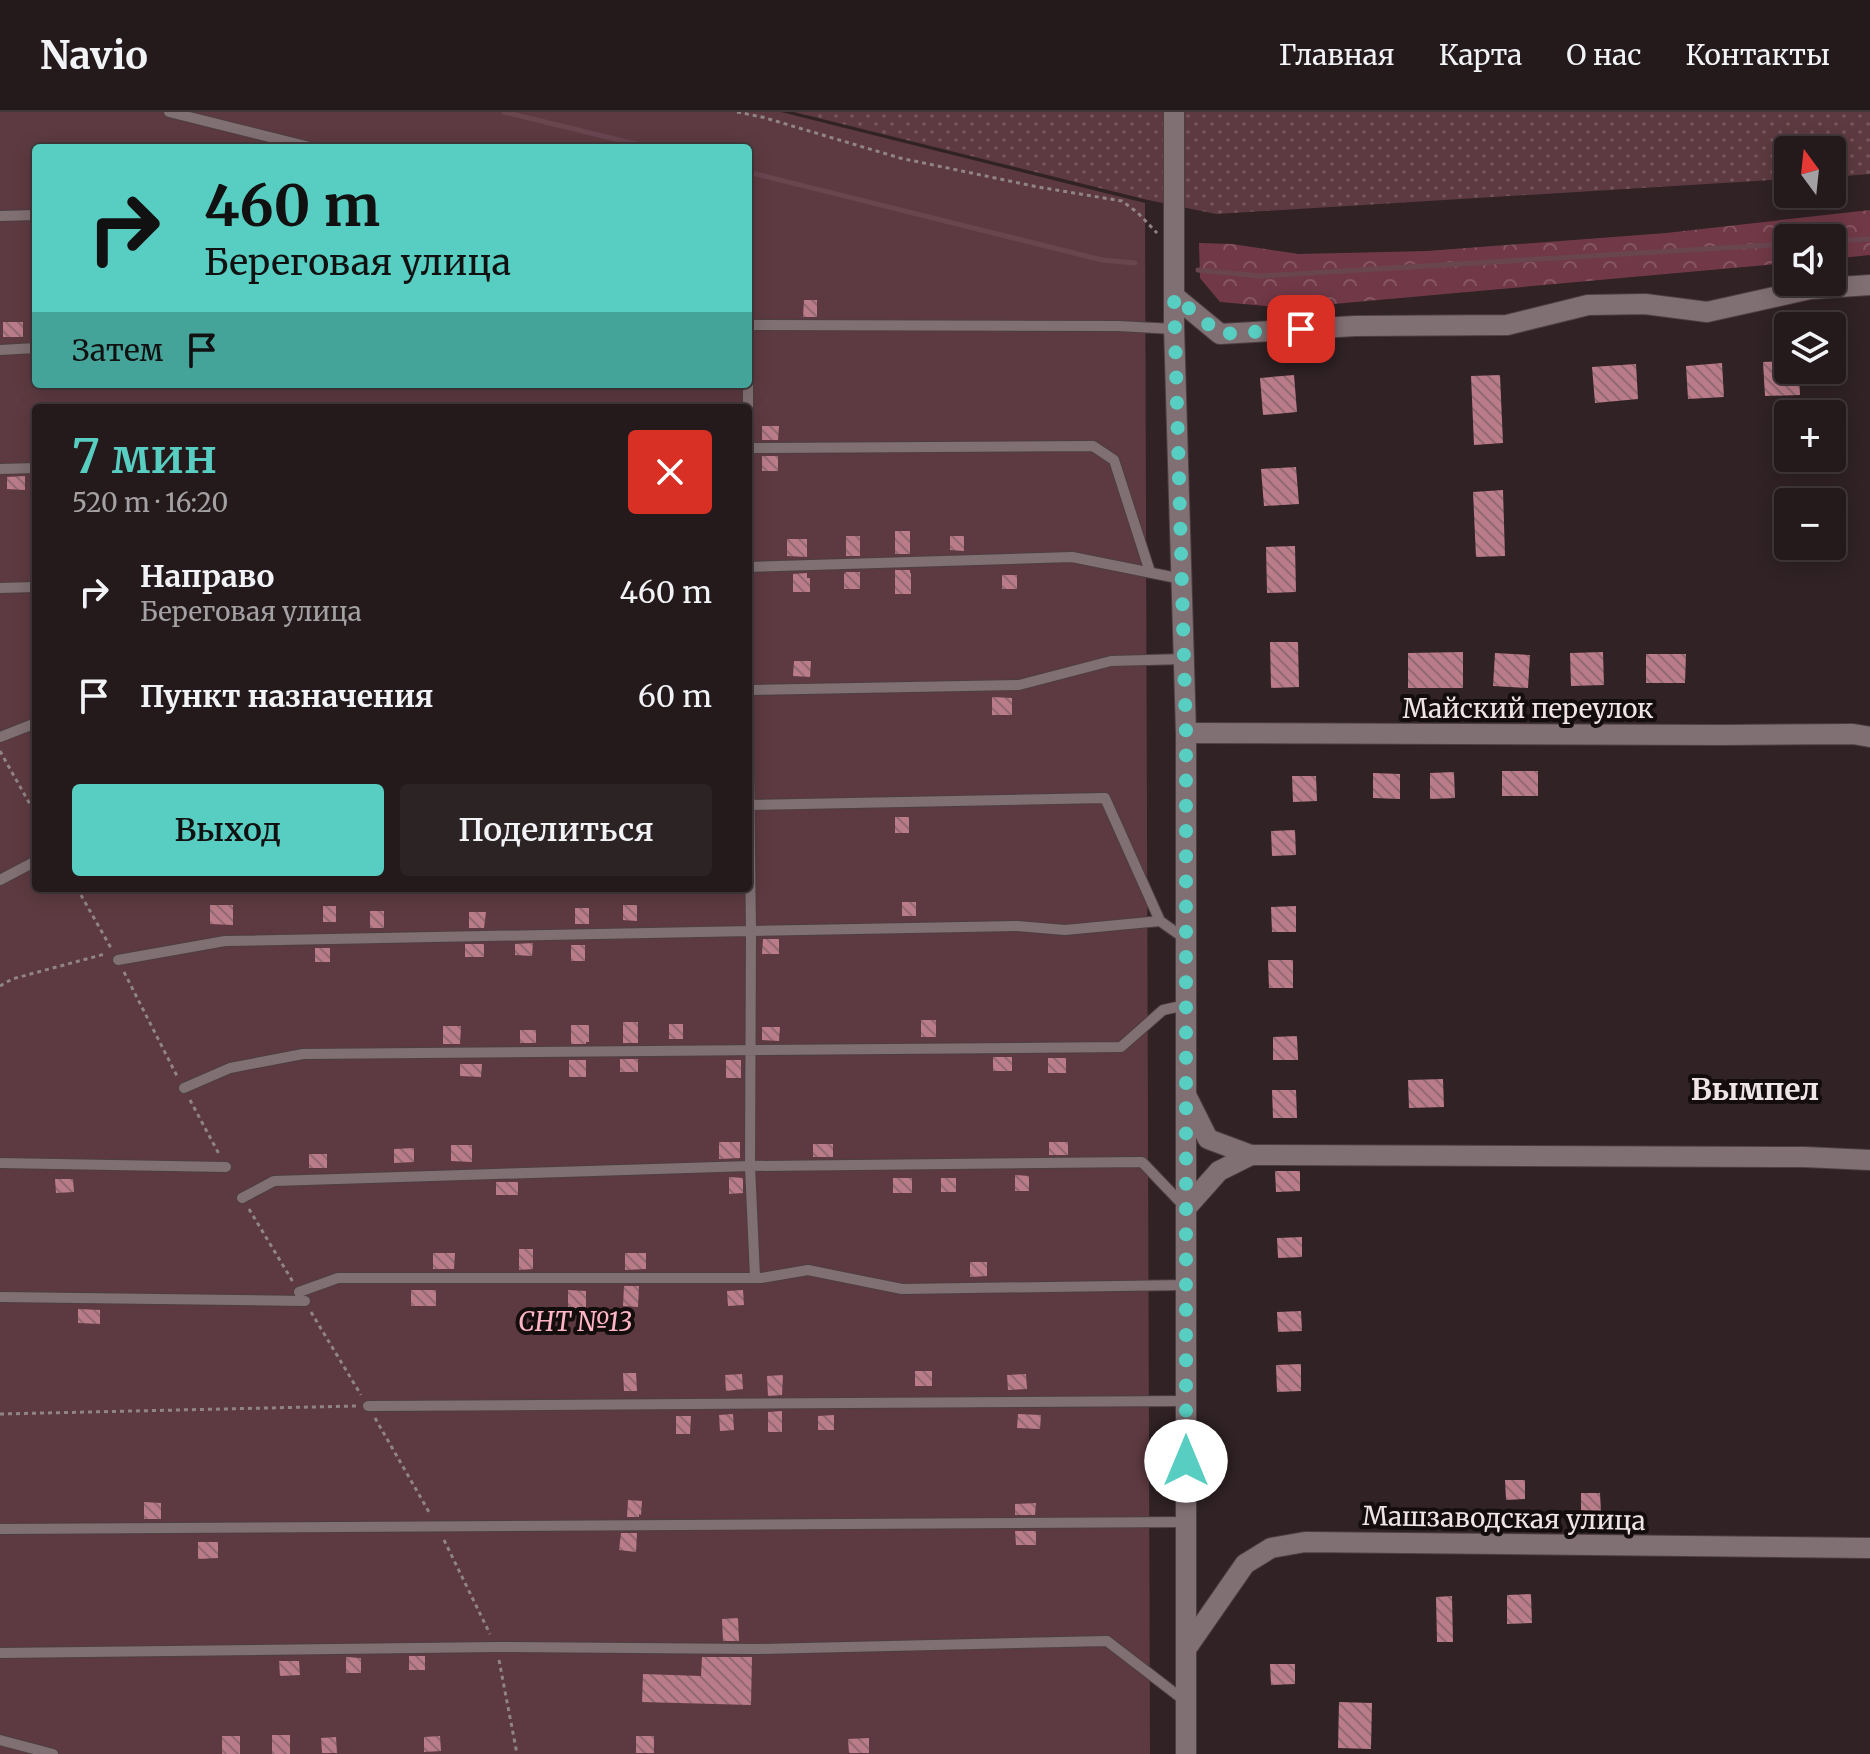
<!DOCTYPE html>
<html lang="ru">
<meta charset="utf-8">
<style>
:root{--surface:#241a1c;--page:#2c2325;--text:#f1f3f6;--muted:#a3a1a3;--line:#41383b;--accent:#57cec1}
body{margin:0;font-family:Merriweather,serif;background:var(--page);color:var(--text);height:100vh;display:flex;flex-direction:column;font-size:30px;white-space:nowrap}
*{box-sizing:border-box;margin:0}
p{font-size:26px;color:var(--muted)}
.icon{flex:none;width:44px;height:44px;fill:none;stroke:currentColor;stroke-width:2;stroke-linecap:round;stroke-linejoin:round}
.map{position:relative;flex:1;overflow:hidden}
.panel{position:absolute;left:32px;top:292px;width:720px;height:488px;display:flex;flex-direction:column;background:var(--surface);border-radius:8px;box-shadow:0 4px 20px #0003,0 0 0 2px var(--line)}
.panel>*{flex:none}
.guide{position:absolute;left:32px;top:32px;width:720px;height:244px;border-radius:8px;box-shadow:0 4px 20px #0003,0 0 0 2px var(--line);background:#57cec1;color:#111;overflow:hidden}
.needle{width:52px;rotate:345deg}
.controls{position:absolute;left:1774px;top:24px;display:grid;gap:16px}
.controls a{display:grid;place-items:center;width:72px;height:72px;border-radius:8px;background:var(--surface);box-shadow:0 4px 20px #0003,0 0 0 2px var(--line);font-size:40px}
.pin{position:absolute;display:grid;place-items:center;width:68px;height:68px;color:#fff;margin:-34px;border-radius:16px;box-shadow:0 4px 12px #0006}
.me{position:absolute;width:88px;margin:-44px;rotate:0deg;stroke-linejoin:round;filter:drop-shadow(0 0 6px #0008)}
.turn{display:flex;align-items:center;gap:28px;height:168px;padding:0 40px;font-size:36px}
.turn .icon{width:104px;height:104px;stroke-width:2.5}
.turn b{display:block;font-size:56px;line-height:68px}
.then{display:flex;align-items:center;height:76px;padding:0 40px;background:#0003;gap:16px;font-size:30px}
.round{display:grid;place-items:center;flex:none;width:84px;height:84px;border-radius:8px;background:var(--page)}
.headline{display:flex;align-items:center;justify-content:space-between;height:136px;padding:0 40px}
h1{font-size:48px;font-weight:600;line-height:60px;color:var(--accent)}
.button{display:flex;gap:16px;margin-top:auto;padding:16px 40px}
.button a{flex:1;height:92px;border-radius:8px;background:var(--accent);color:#111;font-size:32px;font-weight:600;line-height:92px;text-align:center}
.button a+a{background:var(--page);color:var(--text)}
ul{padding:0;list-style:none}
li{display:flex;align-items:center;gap:24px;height:104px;padding:0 40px}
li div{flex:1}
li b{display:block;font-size:30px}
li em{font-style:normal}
header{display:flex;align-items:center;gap:48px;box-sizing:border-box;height:112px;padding:0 40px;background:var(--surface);border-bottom:2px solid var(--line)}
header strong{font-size:38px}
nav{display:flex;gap:44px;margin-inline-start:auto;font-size:28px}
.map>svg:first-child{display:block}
</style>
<header>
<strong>Navio</strong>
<nav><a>Главная</a><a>Карта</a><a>О нас</a><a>Контакты</a></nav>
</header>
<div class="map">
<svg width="1870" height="1642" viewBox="0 0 1870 1642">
<defs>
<pattern id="grass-dots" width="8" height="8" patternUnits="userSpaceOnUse" patternTransform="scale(2)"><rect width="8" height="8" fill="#5d3a41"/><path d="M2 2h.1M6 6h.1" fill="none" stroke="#75565c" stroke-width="1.8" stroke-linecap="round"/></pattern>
<pattern id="forest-crowns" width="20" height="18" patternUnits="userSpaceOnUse" patternTransform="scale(2)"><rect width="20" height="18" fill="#713947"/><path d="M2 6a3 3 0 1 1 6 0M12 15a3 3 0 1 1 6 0" fill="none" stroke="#865662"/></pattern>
<pattern id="building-back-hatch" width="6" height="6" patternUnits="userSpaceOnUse" patternTransform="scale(2)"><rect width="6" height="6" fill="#ba7c89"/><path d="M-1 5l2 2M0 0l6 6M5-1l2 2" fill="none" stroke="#926971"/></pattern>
</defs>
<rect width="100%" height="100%" fill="#302225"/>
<path fill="url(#grass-dots)" d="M794,0H1870V62L1832,65V38H1788V67L1216,102L1148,88Z"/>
<path fill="url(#forest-crowns)" d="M1870,98V143L1832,147V126H1788V151L1289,196L1220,190L1200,166L1199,131L1232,132L1299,142L1427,139L1666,121Z"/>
<path fill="#5d3a41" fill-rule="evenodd" d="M0,0H781L1145,91L1150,1642H0ZM36,36H748V272H36ZM36,296H748V776H36Z"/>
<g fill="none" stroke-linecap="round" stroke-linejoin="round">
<path stroke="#694550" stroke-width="5" d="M504,0L652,36
M748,60L1102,148L1135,151
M1832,129L1870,127
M1198,158L1260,164L1788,132"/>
</g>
<path fill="url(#building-back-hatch)" d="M804,188H817V205H803Z
M3,210H23V225H3Z
M1788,249V258H1799L1800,283L1765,284L1763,250Z
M1722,251L1724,285L1688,287L1686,254Z
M1636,252L1638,287L1595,291L1592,255Z
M1294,263L1297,300L1263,303L1260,266Z
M1500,263L1503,331L1474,333L1471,264Z
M762,314H779L778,328H762Z
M762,344H778V359H762Z
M1296,355L1299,392L1264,394L1261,357Z
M25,364V378L7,377V365Z
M1503,378L1505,444L1476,445L1473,380Z
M895,419H910V442H895Z
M846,424H860V444H846Z
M950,424H964V439L950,438Z
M787,427H807V445L787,444Z
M1295,434L1296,480L1267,481L1266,435Z
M895,458H910V461H911V482H895Z
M846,460H860V477H844V462Z
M807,461V466H810V480H793V462Z
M1002,463H1017V477H1002Z
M1270,530H1298L1299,575L1271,576Z
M1463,540V576H1408V541Z
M1603,540L1604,573L1571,574L1570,541Z
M1495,541L1530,543L1528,576L1493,574Z
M1646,542H1686L1685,571H1646Z
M794,549H811L810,565L793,564Z
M992,585L1012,586V603H992Z
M1502,659H1538V684H1502Z
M1454,660L1455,686L1430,687V661Z
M1373,661L1400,662V687L1373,686Z
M1292,664H1316L1317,689L1293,690Z
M895,705H909V721H895Z
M1295,718L1296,743L1272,744L1271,719Z
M902,790H916V804H902Z
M210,793H233V813L210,812Z
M623,793H637V809L623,808Z
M323,794H336V810H323Z
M1296,794V820H1272L1271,795Z
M575,796H589V812H575Z
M370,799H384V816H370Z
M469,800H486L484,816H469Z
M763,827H779V842H762Z
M533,831L532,844L515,843V832Z
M465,832H484V845H465Z
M571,833H585V849H571Z
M315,836H330V850H315Z
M1268,848H1293V876H1269Z
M921,908H936V925H921Z
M623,910H638V931H623Z
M669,912H683V927H669Z
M571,913H589V930H586V932H571Z
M443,914H461L460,932H443Z
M762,915H780L779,929L762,928Z
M520,918H536V931H520Z
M1297,924L1298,948H1273V925Z
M993,945H1012V959H993Z
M1048,946H1066V961H1048Z
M620,947H638V960H620Z
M569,948H586V965H569Z
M726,948H741V966H726Z
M460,952H482L481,965L460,964Z
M1443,967L1444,995L1409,996L1408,968Z
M1272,978H1296L1297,1006H1273Z
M719,1030H740V1046L719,1047Z
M1049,1030H1068V1043H1049Z
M813,1032H833V1045H813Z
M451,1033H472V1050L451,1049Z
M414,1036V1050L394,1051V1037Z
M309,1042H327V1056H309Z
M1275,1059H1300V1079L1276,1080Z
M1015,1063L1029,1064V1079H1015Z
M729,1065L743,1066V1081L729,1082Z
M893,1066H912V1081H893Z
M941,1066H956V1080H941Z
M55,1067H73L74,1080L56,1081Z
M496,1070H518V1083H496Z
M1302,1125V1145L1278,1146L1277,1126Z
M519,1137H533V1157L519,1158Z
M433,1141H455L454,1157H433Z
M625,1141H646V1157L625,1158Z
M970,1150H987V1164L970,1165Z
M624,1174H639L638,1195L623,1194Z
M411,1178H436V1194H411Z
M568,1178L586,1179V1196H568Z
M743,1178L744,1193L728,1194L727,1179Z
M78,1197L100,1198V1212L78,1211Z
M1301,1199L1302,1219L1278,1220L1277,1200Z
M1301,1252V1279L1277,1280L1276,1253Z
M915,1259H932V1274H915Z
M623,1261H636L637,1279H624Z
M742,1262L743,1277L726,1279L725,1263Z
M1026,1262L1027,1277L1008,1278L1007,1263Z
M783,1263L782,1283L768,1284L767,1264Z
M782,1299V1320H768V1300Z
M733,1302L734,1318L720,1319L719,1303Z
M1018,1302L1041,1303L1040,1317L1017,1316Z
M834,1303V1318H818V1304Z
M676,1304H691L690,1322H676Z
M1505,1368H1525V1387L1506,1388Z
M1581,1381H1600L1601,1400L1581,1401Z
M628,1388L642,1389L641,1403L639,1402V1405H627Z
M144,1390L161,1391V1407H144Z
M1036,1391L1035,1403H1015V1392Z
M1015,1419H1036V1433H1016Z
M621,1421H637L636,1440L619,1438Z
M198,1430H218V1446L198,1447Z
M1531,1482L1532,1511L1507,1512V1483Z
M1452,1484L1453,1530H1437L1436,1485Z
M738,1506L739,1529H723L722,1507Z
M409,1544H425V1558H409Z
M346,1545L361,1546V1561H346Z
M702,1545H752L751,1593L642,1590L643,1562L701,1564Z
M279,1549H299L300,1563L280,1564Z
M1270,1552H1295V1572L1271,1573Z
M1339,1590L1372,1591L1371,1637L1338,1636Z
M272,1623H290V1642H272Z
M222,1624H240V1642H222Z
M440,1624L441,1639L424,1640V1625Z
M636,1624H654V1641H636Z
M336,1625L337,1641H322L321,1626Z
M869,1626V1641H849L848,1627Z"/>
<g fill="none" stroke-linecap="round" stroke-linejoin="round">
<g stroke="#4c3f42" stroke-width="12">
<path id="service" d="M169,0L314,36
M0,104L36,103
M748,174V578L751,819L750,1054L755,1165
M748,213L1118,214L1174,217
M0,238L36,236
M748,336L1093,334L1114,348L1150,460
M0,357L36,356
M748,455L1072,445L1182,467
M0,476L36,475
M748,578L1019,573L1111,549L1184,547
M0,625L36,611
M748,693L1105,686L1160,809L1184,826
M0,768L36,749
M118,848L225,829L1017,814L1065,818L1160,809
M184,976L230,956L303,942L1121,935L1163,898L1186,893
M0,1051L226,1055
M242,1086L274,1069L750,1054L1142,1050L1185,1095
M299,1180L338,1166H761L808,1158L902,1177L1186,1173
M0,1185L305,1189
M368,1294L1186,1289
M0,1417L1186,1410
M0,1541L497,1535L757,1537L1107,1529L1185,1589
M0,1628L53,1642"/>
</g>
<g stroke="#4c3f42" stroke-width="22">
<path id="minor" d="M1174,184L1220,222L1355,214L1507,213L1588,193L1645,192L1707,200L1810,177L1870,173
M1186,621L1723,623L1853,622L1870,625
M1186,983L1208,1027L1251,1043L1804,1045L1870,1048
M1186,1096L1219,1059L1251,1043
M1186,1537L1245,1452L1271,1436L1305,1430L1870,1436"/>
</g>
<g stroke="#4c3f42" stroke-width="22">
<path id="tertiary" d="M1174,0V215L1186,621V1642"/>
</g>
<path stroke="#908487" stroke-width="3" stroke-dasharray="4 4" stroke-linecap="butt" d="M737,0L762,5L900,46L1038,75L1122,89L1138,101L1157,121
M0,639L36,703
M77,776L111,836
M124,860L177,964
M0,874L12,867L105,842
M190,988L219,1042
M249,1097L293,1170
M311,1200L361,1283
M0,1302L356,1294
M375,1306L429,1400
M444,1428L490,1522
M499,1548L517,1642"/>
<use href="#service" stroke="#817073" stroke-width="10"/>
<use href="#minor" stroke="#817073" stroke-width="20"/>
<use href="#tertiary" stroke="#817073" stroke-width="20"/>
</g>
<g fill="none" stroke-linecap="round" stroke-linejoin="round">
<path stroke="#57cec1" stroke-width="14" stroke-dasharray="0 25.2" d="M1186,1349V621L1174,184L1220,222L1301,217"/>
</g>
<g text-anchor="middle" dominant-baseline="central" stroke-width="8" stroke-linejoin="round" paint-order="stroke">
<g font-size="26" fill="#efe5e7" stroke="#140d0e">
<text x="1528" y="596">Майский переулок</text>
<text transform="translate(1504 1406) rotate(1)">Машзаводская улица</text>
</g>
<g font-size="26" font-style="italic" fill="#ffb5c4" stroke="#140d0e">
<text x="575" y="1209">СНТ №13</text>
</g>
<g font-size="30" font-weight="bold" fill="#efe5e7" stroke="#140d0e">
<text x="1755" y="977">Вымпел</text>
</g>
</g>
</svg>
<div class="controls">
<a><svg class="needle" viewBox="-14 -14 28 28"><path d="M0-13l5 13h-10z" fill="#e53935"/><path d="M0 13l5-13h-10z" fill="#a3a1a3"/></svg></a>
<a><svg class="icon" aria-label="sound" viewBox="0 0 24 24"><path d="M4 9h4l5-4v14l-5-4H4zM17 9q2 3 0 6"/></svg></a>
<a><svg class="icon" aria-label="layers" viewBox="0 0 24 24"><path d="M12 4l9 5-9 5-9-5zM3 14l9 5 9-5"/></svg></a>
<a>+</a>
<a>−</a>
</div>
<div class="pin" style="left:1301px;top:217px;background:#d93025"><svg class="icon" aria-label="arrive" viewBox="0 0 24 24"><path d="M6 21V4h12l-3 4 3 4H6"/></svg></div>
<svg class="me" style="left:1186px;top:1349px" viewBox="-20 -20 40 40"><circle r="19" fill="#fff"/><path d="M0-13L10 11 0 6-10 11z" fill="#57cec1"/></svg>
<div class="guide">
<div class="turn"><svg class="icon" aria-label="right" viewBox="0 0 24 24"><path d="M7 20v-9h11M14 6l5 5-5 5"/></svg><div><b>460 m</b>Береговая улица</div></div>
<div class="then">Затем<svg class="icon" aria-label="arrive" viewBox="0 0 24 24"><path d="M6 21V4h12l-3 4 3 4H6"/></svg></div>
</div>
<section class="panel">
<div class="headline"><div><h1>7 мин</h1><p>520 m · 16:20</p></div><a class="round" style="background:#d93025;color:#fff"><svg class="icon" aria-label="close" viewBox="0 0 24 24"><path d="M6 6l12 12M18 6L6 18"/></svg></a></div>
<ul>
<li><svg class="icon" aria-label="right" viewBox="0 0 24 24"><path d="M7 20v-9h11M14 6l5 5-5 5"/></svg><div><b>Направо</b><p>Береговая улица</p></div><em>460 m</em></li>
<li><svg class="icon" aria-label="arrive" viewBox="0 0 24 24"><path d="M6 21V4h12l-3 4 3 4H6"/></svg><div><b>Пункт назначения</b></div><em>60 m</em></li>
</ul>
<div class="button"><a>Выход</a><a>Поделиться</a></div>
</section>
</div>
